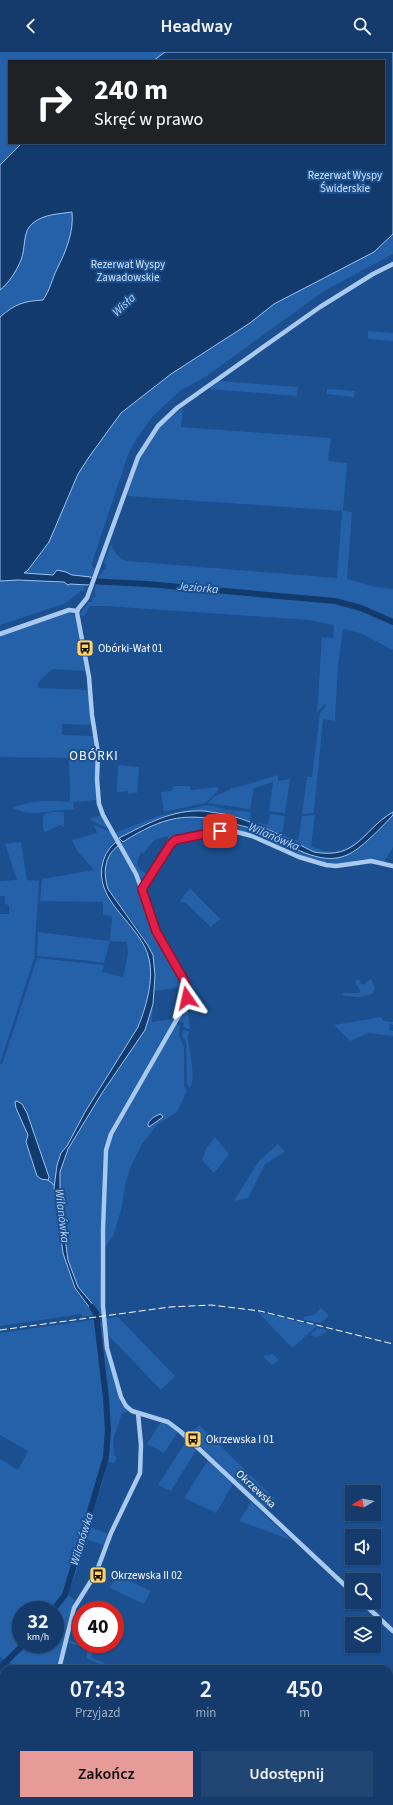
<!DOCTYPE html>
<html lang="pl">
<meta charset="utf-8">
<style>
:root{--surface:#143b6b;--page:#214673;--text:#f1f3f6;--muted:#9dadc1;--line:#33557e;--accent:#e69b98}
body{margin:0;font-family:"Source Sans 3",sans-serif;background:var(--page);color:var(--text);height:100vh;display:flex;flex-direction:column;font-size:15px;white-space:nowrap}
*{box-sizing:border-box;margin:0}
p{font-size:13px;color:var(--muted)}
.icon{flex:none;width:22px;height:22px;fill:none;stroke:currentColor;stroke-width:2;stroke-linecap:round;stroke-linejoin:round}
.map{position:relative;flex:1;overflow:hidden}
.drawer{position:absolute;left:0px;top:1613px;width:393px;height:140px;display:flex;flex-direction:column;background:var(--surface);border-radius:12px 12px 0 0;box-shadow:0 1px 3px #0004,0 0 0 1px var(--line)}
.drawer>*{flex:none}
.hud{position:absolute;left:8px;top:8px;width:377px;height:84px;border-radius:0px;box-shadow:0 1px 3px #0004,0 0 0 1px var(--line);background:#202124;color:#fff;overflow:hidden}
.needle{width:26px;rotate:260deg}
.buttons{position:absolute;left:345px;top:1433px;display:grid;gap:8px}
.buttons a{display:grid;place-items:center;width:36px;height:36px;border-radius:0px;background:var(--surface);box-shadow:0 1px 3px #0004,0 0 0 1px var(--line);font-size:20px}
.speed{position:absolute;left:12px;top:1549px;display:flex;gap:8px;font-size:20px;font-weight:700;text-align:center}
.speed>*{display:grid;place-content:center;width:52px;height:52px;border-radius:50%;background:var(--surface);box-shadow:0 1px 3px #0004,0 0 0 1px var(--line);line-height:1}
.speed small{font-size:10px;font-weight:400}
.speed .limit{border:6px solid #d22;background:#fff;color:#111}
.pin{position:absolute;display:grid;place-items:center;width:34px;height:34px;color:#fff;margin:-17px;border-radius:8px;box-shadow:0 2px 6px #0006}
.me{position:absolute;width:44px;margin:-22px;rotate:349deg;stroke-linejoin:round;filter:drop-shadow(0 0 3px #0008)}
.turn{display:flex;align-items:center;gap:14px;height:84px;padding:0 20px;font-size:18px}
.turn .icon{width:52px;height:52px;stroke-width:2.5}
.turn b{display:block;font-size:28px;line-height:34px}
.eta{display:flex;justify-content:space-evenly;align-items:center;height:68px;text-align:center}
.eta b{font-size:24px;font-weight:600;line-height:28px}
.cta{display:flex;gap:8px;margin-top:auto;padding:8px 20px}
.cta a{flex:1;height:46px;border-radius:0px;background:var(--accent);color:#111;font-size:16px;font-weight:600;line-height:46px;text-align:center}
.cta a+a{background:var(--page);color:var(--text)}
header{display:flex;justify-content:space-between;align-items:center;height:52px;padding:0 20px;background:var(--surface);font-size:18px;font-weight:600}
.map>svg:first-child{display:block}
</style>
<header><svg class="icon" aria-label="back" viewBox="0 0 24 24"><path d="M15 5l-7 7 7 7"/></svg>Headway<svg class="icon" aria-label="search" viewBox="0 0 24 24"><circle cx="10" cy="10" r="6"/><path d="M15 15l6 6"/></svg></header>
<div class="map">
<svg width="393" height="1753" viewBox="0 0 393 1753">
<rect width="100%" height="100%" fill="#1b4f8f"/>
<path fill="#2461a8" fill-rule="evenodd" d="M0,0H393L379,196L393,182V202L324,239L204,326L181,338L153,364L139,383L129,400L92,511V514L95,516L91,525L23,521L28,518L49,490L78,422L0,496ZM9,9H384V91H9Z
M368,279L393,281V289L368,287Z
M219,329L298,335L297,344L209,337Z
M327,337L355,339L354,345L327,342Z
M183,356L181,375L331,386L328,409L347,411L343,459L352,460L347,527L376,535L393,537V598L360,581L343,577L338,614L335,669L323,667L314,761L302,762L307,725H312L320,661L325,656L326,653L324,652L317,661L322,585L333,586L334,573L309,568L105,554H90L84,564L79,563L89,550H92V546L96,544C91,536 100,521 106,516V512L104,511L111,492C115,501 117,505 127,509L337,526L342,459L128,444L127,441L139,406L160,374Z
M18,528L83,532L86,538L81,539L66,551L0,573V529Z
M69,561L74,562L86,619L52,617L37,632L38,636L89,638L92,673L62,672V683L94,684L97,706V748L73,750L74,758C51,756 35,767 13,756C30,748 52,748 70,750L69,706L0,705V584Z
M118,713L139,715L137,741L128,742V739L117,740Z
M278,723V729L290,727L285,761L269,759L273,730L254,736L250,757L207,751L215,744L231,737V735L233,736C248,733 263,727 278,723Z
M173,734H190V737L192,738L218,735V739L205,751L164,760L161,740L172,739Z
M207,753L228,758L251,760L250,770C222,760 190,754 161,765C147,771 133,779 119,786L115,781L158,764Z
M393,759L351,796C319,814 284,784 254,772L256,771L268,772L270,762L285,764L282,783L298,789L302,764L315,763L311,794C340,810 358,789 378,770C383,766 387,761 393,759Z
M52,760H64V775L60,773L45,780L43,777V764L46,761Z
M102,763L108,774L106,776L89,767Z
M393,763V795L384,810L363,807L335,813L327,812L298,803L270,790L219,778L181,784L170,790L167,784L154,788L143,802L141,801C133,813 140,818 150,824L148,827L141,826L139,824L123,794V790L153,773L163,769L200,764L216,767L265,781L295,797L338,805L378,777Z
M94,773L111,780L116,790L108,799L101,829C105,837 109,845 114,853C125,868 146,889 149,907C154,929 146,954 138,975L85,1060L67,1094C42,1115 62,1210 75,1236C80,1246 89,1254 95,1263L82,1265V1262L0,1274V862H9V854L5,851V844H0V829L17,828L5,792L21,790L27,828L39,829L34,907L4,999L0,1011L2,1013L37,906L104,913L102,920L123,925L128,902L127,890L110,889L104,911L83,908L37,904L38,880L110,889L112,864L103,863V850L40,849L42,827L94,818L78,800L72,788L97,781ZM27,1061L46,1118L49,1125L36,1122L30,1104L26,1090L28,1083L23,1072Z
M118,794L133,819L159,889L183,929L184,935L154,939C156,928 156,916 153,905C148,885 120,855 108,837C103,821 104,804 118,794Z
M190,836L220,867L211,875L185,850L183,851L180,849Z
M358,927L363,933L371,927L375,936L372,942L360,945L344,944L342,941H359L360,938L355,930Z
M153,952L152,970L172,967L173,969L110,1079L103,1098L100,1196L102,1262H98L95,1255L78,1235L68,1208L60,1151V1120L68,1097L102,1041L144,978Z
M187,952L190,977L183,975L184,971L178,968Z
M381,965L383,969L393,970V973L390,972L389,978L393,979V984L369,981L350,989L334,973Z
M176,971L180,974L179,983L184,995V1034L187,1039L177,1060L157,1073L142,1092L131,1114L125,1133L122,1155L113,1184L105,1196L107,1100L110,1089Z
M183,978L189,979C189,981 187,986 188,989C190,1000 196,1026 190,1036L187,1031L186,990L182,983Z
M215,1085L229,1102L214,1121L202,1108L207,1095Z
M278,1092L285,1100L265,1112L248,1146L234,1149L259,1109Z
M321,1256L329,1264L320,1271L304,1268V1265L314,1263Z
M258,1260L317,1274L292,1296Z
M118,1265L175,1324L161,1338L107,1282L105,1267Z
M98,1267L99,1271H102L106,1297L120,1350L129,1360L122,1361L113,1388L114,1404L117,1405L114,1411L107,1409L101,1436L98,1435L87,1474L109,1482L105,1494L88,1488L68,1543L75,1548L72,1553L57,1617H22L0,1605V1407L18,1418L28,1399L0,1383V1281ZM21,1558H55V1592H21Z
M318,1276L326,1278V1280L317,1285L310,1283Z
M273,1302L279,1308L272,1313L263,1304Z
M161,1370L170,1374L178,1380L164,1401L147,1392Z
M199,1373L275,1447L266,1456L190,1384Z
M187,1388L197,1397L171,1439L158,1433Z
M208,1408L233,1432L216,1461L184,1446Z
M251,1450L291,1488L239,1469Z
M117,1523L151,1539L144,1552L110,1536Z
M67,1588L95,1596L91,1605L106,1612L105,1614L86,1606L87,1600L84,1599L85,1596L67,1590Z
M0,1679L4,1681V1723L0,1729Z
M324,1749H366L367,1753H345Z
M368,1749H388L389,1753H369Z"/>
<path fill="#123a6d" stroke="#9cc4f0" d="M165,0H393V182L374,200L274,252L250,271L171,322L121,361L89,405L78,422L49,490L28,518L24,521L53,523L57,518L66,520L72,523L91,525L88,533L70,532L68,533L64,530L18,528L0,529V265C15,252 24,249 43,248C50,238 52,227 57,217C66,199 74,180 72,160C59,162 44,162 33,171C22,179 26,196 21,208C17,218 9,231 0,238V113L22,91H384V9H153Z
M205,759C214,761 223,761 232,764C260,772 288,787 314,800C358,808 362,778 393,760V763C383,774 360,798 347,803C321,815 289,793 267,782C258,777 245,775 235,772C187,759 164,764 123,790L119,786C147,772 172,757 205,759Z
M116,790L118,794C104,804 103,821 108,837L147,892L153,903L155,923L153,952L145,978L102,1041L68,1097L60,1120V1151L68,1208L78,1235L95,1255L98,1262L95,1263L75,1236L63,1201L54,1136L57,1113L61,1101L67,1094L85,1060L138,975C146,955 154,929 149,907C142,872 92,850 103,810C105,802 110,795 116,790Z
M17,1049L22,1052L27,1061L49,1125L48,1128L41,1127L37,1124L26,1090L28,1083L16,1056L15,1050Z
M161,1062L163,1065L149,1075L148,1073C148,1068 156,1063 161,1062Z"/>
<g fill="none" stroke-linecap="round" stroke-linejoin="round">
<path stroke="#9cc4f0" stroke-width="1" d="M48,1128L54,1133
M337,1749V1751"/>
<path stroke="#123a6d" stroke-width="6" d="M87,529L147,532L335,549L361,556L393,570
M53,1558L65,1543L106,1405L108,1378L106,1346L96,1261L92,1255
M0,1616L24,1592
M0,1690L3,1699L4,1708
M0,1722L4,1709"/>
<path stroke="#a9c9ee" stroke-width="4.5" d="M0,582L69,558L77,559
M142,837L175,788L220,779H233L252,784L299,805L326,813L336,814L371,809L393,814
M352,1540L180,1379L168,1370L132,1359L126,1354L121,1345L107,1296L103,1254V1177L106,1098L111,1082L185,953L187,942L184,928L161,890L136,822L103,763L99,752L97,727L98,701L92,663L89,625L77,561L78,557L87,546L138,405L158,374L177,356L320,255L373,222L393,212
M362,1550L393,1579
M59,1617L74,1556L96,1521L111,1481L140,1421L141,1393L138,1361
M0,1676L4,1678
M0,1734L4,1727"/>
<path stroke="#fff" stroke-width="1" stroke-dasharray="7 3" stroke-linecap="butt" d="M0,1278L170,1255L211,1253L260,1259L393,1292"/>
</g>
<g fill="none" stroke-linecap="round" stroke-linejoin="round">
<g stroke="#92132f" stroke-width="10">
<path id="route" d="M187,946L186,934L184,928L156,879L142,837L170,793L175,788L220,779"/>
</g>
<use href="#route" stroke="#e11d48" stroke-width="7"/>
</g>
<defs>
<g id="bus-square" transform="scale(0.9)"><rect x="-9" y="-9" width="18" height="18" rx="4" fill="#ffd166" stroke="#1b4f8f"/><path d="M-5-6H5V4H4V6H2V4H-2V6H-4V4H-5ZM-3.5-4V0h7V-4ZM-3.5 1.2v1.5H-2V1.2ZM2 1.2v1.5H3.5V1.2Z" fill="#111"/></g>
</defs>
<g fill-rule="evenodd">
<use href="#bus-square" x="85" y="596"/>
<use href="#bus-square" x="193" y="1387"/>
<use href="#bus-square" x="98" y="1523"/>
</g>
<g text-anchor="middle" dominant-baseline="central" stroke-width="4" stroke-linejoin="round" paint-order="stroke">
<g font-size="11" fill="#cfe3fa" stroke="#1b4f8f">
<text x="345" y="123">Rezerwat Wyspy<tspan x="345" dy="13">Świderskie</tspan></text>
<text x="128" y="212">Rezerwat Wyspy<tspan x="128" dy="13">Zawadowskie</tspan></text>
</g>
<g font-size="11" fill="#fff" stroke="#1b4f8f" text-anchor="start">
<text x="98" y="596">Obórki-Wał 01</text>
<text x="206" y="1387">Okrzewska I 01</text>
<text x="111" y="1523">Okrzewska II 02</text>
</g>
<g font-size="11" fill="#fff" stroke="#1b4f8f">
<text transform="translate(256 1437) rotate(43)">Okrzewska</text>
</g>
<g font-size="12" font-style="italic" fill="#b5d3f5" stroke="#1b4f8f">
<text transform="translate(124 253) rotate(-43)">Wisła</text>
<text transform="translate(198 536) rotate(5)">Jeziorka</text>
<text transform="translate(274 785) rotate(23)">Wilanówka</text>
<text transform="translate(62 1164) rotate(83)">Wilanówka</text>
<text transform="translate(82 1487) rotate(-73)">Wilanówka</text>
</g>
<g font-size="13" letter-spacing="1" fill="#fff" stroke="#1b4f8f">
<text x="94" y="704">OBÓRKI</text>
</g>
</g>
</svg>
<div class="buttons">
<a><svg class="needle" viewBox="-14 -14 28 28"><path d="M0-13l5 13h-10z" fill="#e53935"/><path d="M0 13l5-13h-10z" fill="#9dadc1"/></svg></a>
<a><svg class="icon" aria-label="sound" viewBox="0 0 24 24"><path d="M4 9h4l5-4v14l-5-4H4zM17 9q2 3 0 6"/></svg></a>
<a><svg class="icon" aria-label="search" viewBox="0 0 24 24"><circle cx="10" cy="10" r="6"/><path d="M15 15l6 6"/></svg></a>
<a><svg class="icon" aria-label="layers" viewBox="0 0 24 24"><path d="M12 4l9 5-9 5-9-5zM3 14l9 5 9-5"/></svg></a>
</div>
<div class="speed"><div>32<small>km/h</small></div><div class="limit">40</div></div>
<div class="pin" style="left:220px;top:779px;background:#d93025"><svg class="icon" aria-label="arrive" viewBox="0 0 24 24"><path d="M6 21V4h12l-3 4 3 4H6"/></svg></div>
<svg class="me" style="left:187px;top:946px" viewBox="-20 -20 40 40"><path d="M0-17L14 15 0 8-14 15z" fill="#e11d48" stroke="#fff" stroke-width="4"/></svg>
<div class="hud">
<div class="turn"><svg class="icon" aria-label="right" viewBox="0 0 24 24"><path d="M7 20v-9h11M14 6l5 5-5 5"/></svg><div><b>240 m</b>Skręć w prawo</div></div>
</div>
<section class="drawer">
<div class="eta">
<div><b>07:43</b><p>Przyjazd</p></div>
<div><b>2</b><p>min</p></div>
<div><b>450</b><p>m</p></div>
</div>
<div class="cta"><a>Zakończ</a><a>Udostępnij</a></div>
</section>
</div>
